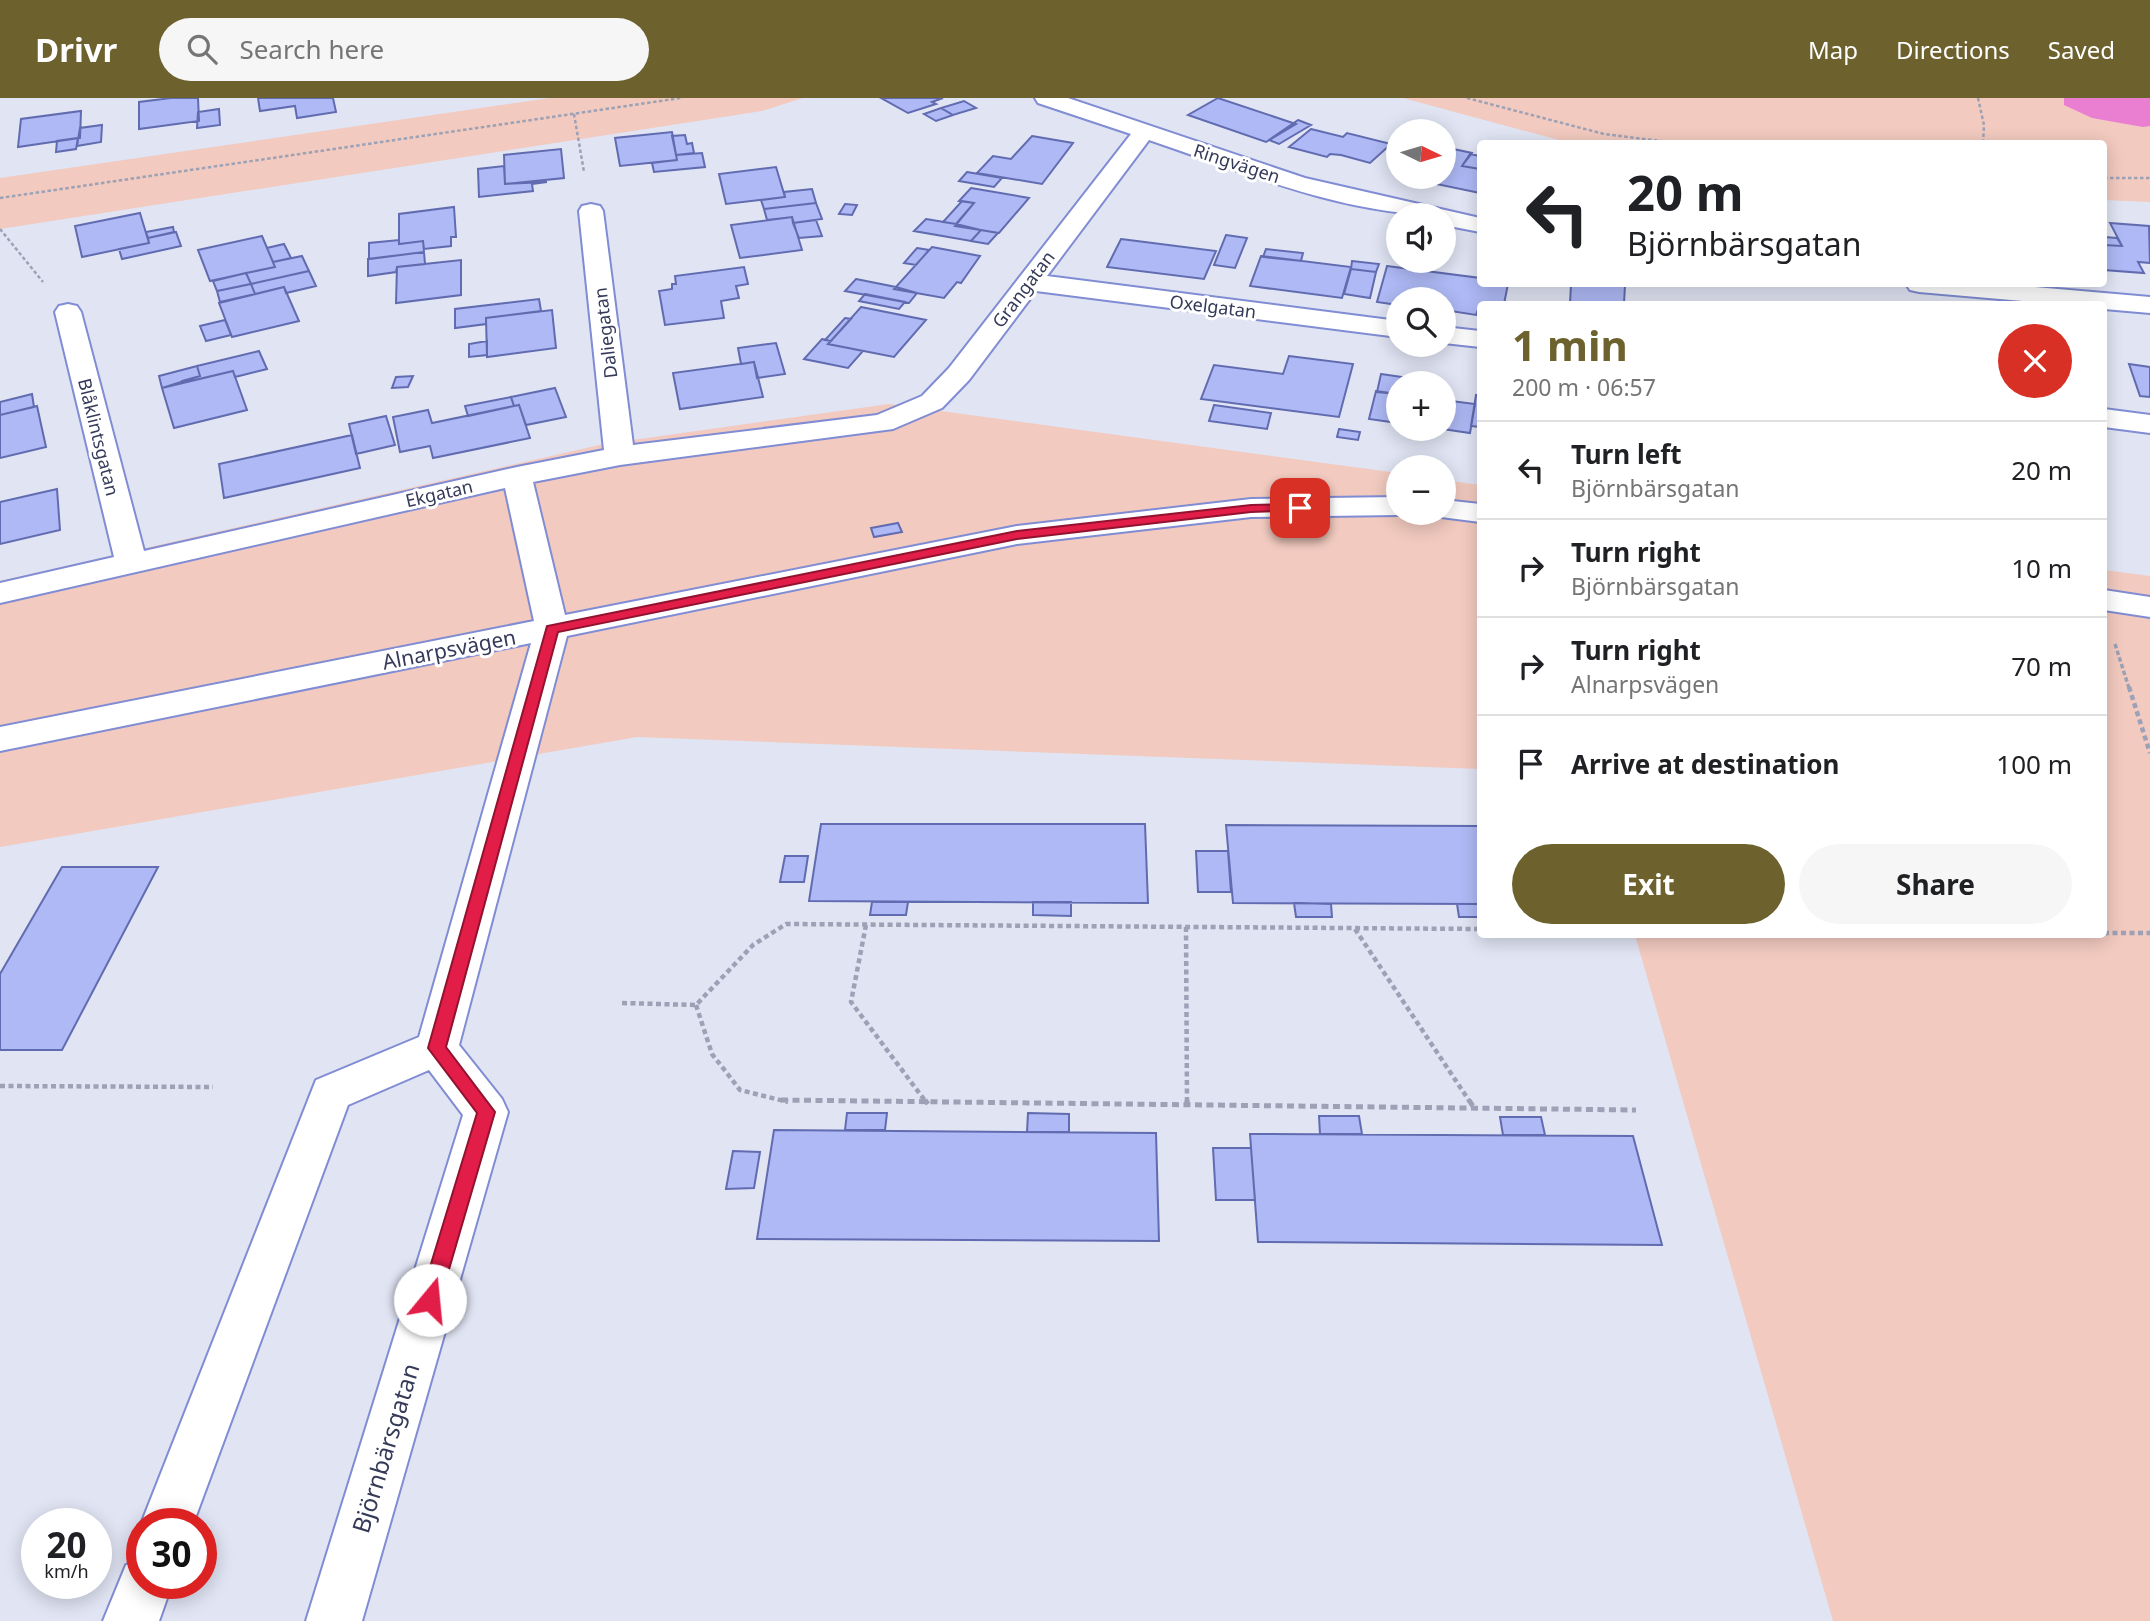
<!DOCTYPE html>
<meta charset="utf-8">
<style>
:root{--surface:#fff;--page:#f6f6f6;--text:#202124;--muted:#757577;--line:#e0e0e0;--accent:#6d612e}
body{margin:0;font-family:"Noto Sans",sans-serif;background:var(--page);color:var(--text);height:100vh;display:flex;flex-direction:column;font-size:26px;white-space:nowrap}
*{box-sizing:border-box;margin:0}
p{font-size:23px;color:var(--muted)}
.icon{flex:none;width:38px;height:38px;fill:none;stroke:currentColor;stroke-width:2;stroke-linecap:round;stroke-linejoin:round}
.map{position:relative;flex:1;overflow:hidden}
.side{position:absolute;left:1477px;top:203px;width:630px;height:637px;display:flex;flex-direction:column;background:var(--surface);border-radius:7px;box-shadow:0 4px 18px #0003}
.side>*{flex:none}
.guide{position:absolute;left:1477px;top:42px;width:630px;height:147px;border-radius:7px;box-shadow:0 4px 18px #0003;background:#fff;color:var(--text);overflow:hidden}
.needle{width:46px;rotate:95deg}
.controls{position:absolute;left:1386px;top:21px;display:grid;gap:14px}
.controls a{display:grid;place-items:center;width:70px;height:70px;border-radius:50%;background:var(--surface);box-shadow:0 4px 18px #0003;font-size:35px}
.speed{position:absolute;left:21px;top:1410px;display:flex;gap:14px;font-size:35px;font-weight:700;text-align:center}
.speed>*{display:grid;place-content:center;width:91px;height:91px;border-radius:50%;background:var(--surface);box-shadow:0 4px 18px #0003;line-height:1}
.speed small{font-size:18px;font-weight:400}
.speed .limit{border:10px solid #d22;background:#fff;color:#111}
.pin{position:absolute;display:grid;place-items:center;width:60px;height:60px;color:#fff;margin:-30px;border-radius:14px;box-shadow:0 4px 10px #0006}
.me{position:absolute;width:77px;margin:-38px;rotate:17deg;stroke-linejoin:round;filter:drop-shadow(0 0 5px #0008)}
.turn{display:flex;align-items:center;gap:24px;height:147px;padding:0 35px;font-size:32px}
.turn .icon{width:91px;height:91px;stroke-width:2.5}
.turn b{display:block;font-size:49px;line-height:60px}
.round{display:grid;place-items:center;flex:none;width:74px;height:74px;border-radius:37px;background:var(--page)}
.overview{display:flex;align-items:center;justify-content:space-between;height:119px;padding:0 35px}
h1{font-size:42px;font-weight:700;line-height:52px;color:var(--accent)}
.primary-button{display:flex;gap:14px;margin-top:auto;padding:14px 35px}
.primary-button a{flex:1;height:80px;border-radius:42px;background:var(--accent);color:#fff;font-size:28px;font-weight:700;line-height:80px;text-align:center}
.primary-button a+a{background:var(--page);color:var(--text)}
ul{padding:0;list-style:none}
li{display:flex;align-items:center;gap:21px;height:98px;padding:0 35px;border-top:2px solid var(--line)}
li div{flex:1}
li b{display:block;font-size:26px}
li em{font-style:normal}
header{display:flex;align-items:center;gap:42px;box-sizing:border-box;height:98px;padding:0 35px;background:var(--accent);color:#fff}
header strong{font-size:33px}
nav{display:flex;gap:38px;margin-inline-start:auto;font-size:24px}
.search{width:490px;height:63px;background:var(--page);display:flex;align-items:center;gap:18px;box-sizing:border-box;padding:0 24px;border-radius:38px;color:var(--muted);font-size:26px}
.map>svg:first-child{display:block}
</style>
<header>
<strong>Drivr</strong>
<div class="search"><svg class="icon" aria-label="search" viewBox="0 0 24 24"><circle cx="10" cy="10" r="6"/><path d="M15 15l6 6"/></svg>Search here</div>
<nav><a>Map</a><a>Directions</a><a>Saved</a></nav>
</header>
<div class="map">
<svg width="2150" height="1523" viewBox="0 0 2150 1523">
<rect width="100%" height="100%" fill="#e0e4f3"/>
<path fill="#f2cabf" d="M550,0H803L762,13L0,131V80Z
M1403,0H2150V104L2104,102V46L1570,45Z
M889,306L1398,375V415H1444V382L1480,387V671L637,639L0,749V483L604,346Z
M2104,472L2150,478V1523H1833L1635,837L2104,836Z"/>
<path fill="#ea7fd2" d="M2064,0H2150V28L2143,29L2092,20L2064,7Z"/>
<path fill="#aeb9f5" stroke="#616bb0" stroke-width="2" d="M171,0H198L199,23L139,31V4Z
M258,0H333L336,14L297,20L295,8L260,13Z
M881,0H943L932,4L936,6L908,15Z
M1218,0L1296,26L1266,44L1188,17Z
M964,3L976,10L953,17L941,10Z
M941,10L953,17L936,23L924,16Z
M219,11L220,27L197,30L198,14Z
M81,13L80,40L18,49L21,21Z
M1298,22L1311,27L1279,46L1269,42Z
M102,27L101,44L77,48L80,30Z
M1311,31L1343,39L1347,35L1391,46L1370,65L1341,57L1330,56L1327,59L1289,49Z
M672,34L677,62L620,68L615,40Z
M685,37L687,46L692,45L694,55L676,57L672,38Z
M1032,38L1073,45L1042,86L977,75L993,58L1011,61Z
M78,40L76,51L56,54L57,43Z
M1444,49L1472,55L1462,68L1480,71V95L1412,81L1414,79H1444Z
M561,51L564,80L505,86L504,57Z
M702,55L705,69L654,74L652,65L677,62L676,57Z
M1470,56L1480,58V71L1462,68Z
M504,68L505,86L547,84L532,86L533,93L479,99L478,71Z
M776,69L785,99L726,106L719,76Z
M967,74L1002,80L994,89L959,83Z
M971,90L1029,100L999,135L955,128L974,105L959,103Z
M812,91L816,105L764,111L761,102L785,99L784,94Z
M962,103L974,105L956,126L943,124Z
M816,105L822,121L793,125L792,119L767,122L764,111Z
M845,106L857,107L852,117L839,116Z
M454,109L456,139H451V148L424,151L423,143L399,146V116Z
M140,115L149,145L82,159L75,128Z
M792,119L802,152L740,160L731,127Z
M926,121L956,126L981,132L971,143L914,133Z
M816,122L822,138L799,140L793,125Z
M2110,125L2149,128L2150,165L2138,164L2144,175L2104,172V147L2122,148Z
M173,129L174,134L148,140L146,134Z
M981,132L998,135L988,146L971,143Z
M176,134L181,148L122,161L119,151L149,145L148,140Z
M1226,137L1247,140L1235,170L1214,167Z
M262,138L275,169L210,183L198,152Z
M2104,139L2117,140L2122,148L2104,147Z
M1121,141L1216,153L1204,181L1107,169Z
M399,142V146L423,143L424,154L369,161V145Z
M284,146L291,160L273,164L267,150Z
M932,149L980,158L961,185L957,184L944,200L894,191Z
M917,150L929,152L916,167L904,165Z
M1266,151L1303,155L1301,163L1263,159Z
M424,154L425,166L397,169L396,174L368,178V161Z
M302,158L309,173L251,186L246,175L275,169L273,164Z
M1261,158L1351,169L1342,200L1250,188Z
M461,162V197L396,205L397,169Z
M1352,163L1379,166L1376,174L1351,171Z
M1387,168L1480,180V186H1508L1504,206H1480L1476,217L1444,212V201H1398V207L1377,204Z
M744,169L748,186L736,188L739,200L721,203L724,220L665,227L659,193L672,191V186H676L675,178Z
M1351,171L1376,174L1370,200L1344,196Z
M309,173L316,188L286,195L284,189L255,196L251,186Z
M246,175L251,186L217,193L213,183Z
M856,181L896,189L917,195L909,205L845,193Z
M251,186L255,196L220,204L217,193Z
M1571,186L1625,187L1624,206H1570Z
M284,189L299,223L232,239L219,205Z
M865,196L905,204L899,211L859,203Z
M539,201L541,213L486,220V226L455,230V211Z
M861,209L926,222L894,259L828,246Z
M552,212L556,250L487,259L486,220Z
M845,220L851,221L831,243L825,242Z
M225,222L231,237L206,243L200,228Z
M822,241L831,243L828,246L863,253L848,270L804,261Z
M487,243V257L469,259V246Z
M776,245L785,276L757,280L754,264L741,266L738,250Z
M259,253L267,271L235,279L233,273L182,285V283L200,278L197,268Z
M1289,258L1353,266L1339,319L1201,301L1214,267L1283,276Z
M754,264L763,299L680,311L673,275Z
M2129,266L2150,269V299L2140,298Z
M197,268L200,278L162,290L159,278Z
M233,273L247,312L174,330L162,290Z
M1381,276L1444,285V288V285H1398V296L1377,294Z
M413,278L408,289L392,290L396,279Z
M555,290L566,319L526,327L519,307L514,308L511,299Z
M1376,293L1398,296V325L1369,321Z
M32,296L34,309L0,317V304Z
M1476,297L1480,298V329L1471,328Z
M511,299L514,308L468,318L465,308Z
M1444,302L1475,306L1470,335L1442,331Z
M519,307L530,340L433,360L430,348L400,354L393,319L428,312L432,325Z
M1214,307L1271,315L1267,331L1209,323Z
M37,308L46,349L0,360V317Z
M386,318L395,347L356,356L349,326Z
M1339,331L1360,334L1358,342L1337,339Z
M352,337L360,370L224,400L219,366Z
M57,391L60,432L0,446V404Z
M898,425L902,434L874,439L871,430Z
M821,726H1145L1148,805L809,803Z
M1226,727L1480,728V806L1233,805Z
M1196,753H1228L1231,794H1198Z
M785,758H808L804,784H780Z
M62,769H158L62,952H0V876Z
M872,804H908L906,817H870Z
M1033,804H1071V818L1033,817Z
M1294,805L1331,806L1332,819H1296Z
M1457,806H1480V819H1459Z
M847,1015H887L885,1032H845Z
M1028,1015L1069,1016V1034H1027Z
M1319,1018H1359L1362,1036H1320Z
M1500,1019H1541L1545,1037H1503Z
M774,1032L1156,1035L1159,1143L757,1141Z
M1250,1036L1633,1038L1662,1147L1258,1144Z
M1213,1050H1251L1255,1102H1216Z
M733,1053L760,1054L754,1090L726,1091Z"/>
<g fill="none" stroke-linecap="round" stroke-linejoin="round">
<g stroke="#808cd3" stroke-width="4">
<path id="street" d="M1035,0H1068L1305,80L1480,120V134L1444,127V117C1343,117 1244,74 1149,42L1047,178L1398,223V239L1036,193L969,282L942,310L893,331L620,367L533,384L565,517L1017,428L1251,401L1398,399V415H1408L1398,417L1251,419L1017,446L567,538L459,947L502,1001L508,1014L362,1523H306L463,1017L429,972L348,1007L193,1426H142V1429L141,1426L316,982L419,939L531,545L0,653V629L534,523L505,390L0,505V485L114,459L55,214L59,208L68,206L77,208L81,214L144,453L517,369L604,352L579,113L582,108L591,106L600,108L603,113L633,347L877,317L922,298L949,270L1131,36L1038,5Z
M1906,186H2000L2150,199V215L2104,211V206H2058L1919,194L1910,192Z
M1444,229L1480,233V249L1444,245Z
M2104,311L2150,317V335L2104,329Z
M1444,402L1480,406V424L1433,418L1431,415H1444Z
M2104,492L2150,499V519L2104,512Z
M142,1460V1486H172L159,1523H103L126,1467Z"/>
</g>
<path stroke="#9ca1b6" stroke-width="2.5" stroke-dasharray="3.5 2.5" stroke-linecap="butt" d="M1467,0L1604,36L1685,46
M1978,0L1984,27L1983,46
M574,16L584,74
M2104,80H2150
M0,100L681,0
M0,131L43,184"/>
<path stroke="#9ca1b6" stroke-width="3.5" stroke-dasharray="4.5 2.5" stroke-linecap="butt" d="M2115,546L2129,590"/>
<path stroke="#9ca1b6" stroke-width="4.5" stroke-dasharray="5 3.5" stroke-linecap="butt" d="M2129,589L2150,655
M866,827L851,904L926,1004
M1186,829L1187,1004
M1355,831L1470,1004
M2104,835H2150
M622,905L696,907L753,847L786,826L1480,831
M696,907L712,956L740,992L788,1004
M0,988L213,989"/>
<path stroke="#9ca1b6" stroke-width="5" stroke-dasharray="7 4.5" stroke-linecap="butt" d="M781,1002L1636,1012
M925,1002L928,1006
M1187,1002V1008
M1469,1002L1474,1010"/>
<use href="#street" fill="#fff" fill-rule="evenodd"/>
</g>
<path fill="#e11d48" stroke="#92132f" stroke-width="2" d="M1300,406L1306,410L1305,412L1251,414L1017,441L558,534L446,949L495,1014L440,1202L437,1208L430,1211L423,1208L420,1202L477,1015L428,950L547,528L1017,433L1251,407Z"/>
<g text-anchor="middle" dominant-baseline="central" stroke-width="6" stroke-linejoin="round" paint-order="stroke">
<g font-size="18" fill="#353a59" stroke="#fff">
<text transform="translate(1237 65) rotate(18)">Ringvägen</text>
<text transform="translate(1023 191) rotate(-53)">Grangatan</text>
<text transform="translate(1213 208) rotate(7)">Oxelgatan</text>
<text transform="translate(605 235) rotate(-97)">Daliegatan</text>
<text transform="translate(99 339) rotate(76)">Blåklintsgatan</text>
<text transform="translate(439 395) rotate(-13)">Ekgatan</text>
</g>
<g font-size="21" fill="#353a59" stroke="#fff">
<text transform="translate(449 551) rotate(-11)">Alnarpsvägen</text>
</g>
<g font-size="24" fill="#353a59" stroke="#fff">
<text transform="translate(385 1350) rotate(-73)">Björnbärsgatan</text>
</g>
</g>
</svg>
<div class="controls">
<a><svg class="needle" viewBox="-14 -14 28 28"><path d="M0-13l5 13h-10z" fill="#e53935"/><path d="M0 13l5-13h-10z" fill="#757577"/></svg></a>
<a><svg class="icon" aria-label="sound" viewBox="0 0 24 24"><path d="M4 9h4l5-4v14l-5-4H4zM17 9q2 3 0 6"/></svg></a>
<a><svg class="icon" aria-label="search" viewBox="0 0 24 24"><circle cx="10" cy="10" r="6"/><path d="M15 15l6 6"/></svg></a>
<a>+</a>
<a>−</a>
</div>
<div class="speed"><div>20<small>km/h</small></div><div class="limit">30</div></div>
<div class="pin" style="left:1300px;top:410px;background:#d93025"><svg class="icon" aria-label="arrive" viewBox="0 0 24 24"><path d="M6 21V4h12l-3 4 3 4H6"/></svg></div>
<svg class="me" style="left:430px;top:1202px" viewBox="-20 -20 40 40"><circle r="19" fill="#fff"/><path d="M0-13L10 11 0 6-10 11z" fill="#e11d48"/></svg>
<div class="guide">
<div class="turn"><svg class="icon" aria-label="left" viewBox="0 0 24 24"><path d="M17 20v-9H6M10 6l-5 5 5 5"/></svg><div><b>20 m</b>Björnbärsgatan</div></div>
</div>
<section class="side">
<div class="overview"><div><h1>1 min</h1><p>200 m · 06:57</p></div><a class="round" style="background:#d93025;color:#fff"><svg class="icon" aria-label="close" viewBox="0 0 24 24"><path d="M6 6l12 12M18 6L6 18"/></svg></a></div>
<ul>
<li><svg class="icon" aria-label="left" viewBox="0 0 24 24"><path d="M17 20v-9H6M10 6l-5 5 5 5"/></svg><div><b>Turn left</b><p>Björnbärsgatan</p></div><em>20 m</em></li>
<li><svg class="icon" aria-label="right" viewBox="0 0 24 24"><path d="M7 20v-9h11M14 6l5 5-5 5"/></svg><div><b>Turn right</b><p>Björnbärsgatan</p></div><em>10 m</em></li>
<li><svg class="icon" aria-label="right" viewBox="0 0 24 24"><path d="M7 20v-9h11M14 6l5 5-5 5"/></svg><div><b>Turn right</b><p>Alnarpsvägen</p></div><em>70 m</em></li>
<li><svg class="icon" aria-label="arrive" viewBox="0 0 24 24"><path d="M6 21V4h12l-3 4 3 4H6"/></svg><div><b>Arrive at destination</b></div><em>100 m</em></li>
</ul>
<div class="primary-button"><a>Exit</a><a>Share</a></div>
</section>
</div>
